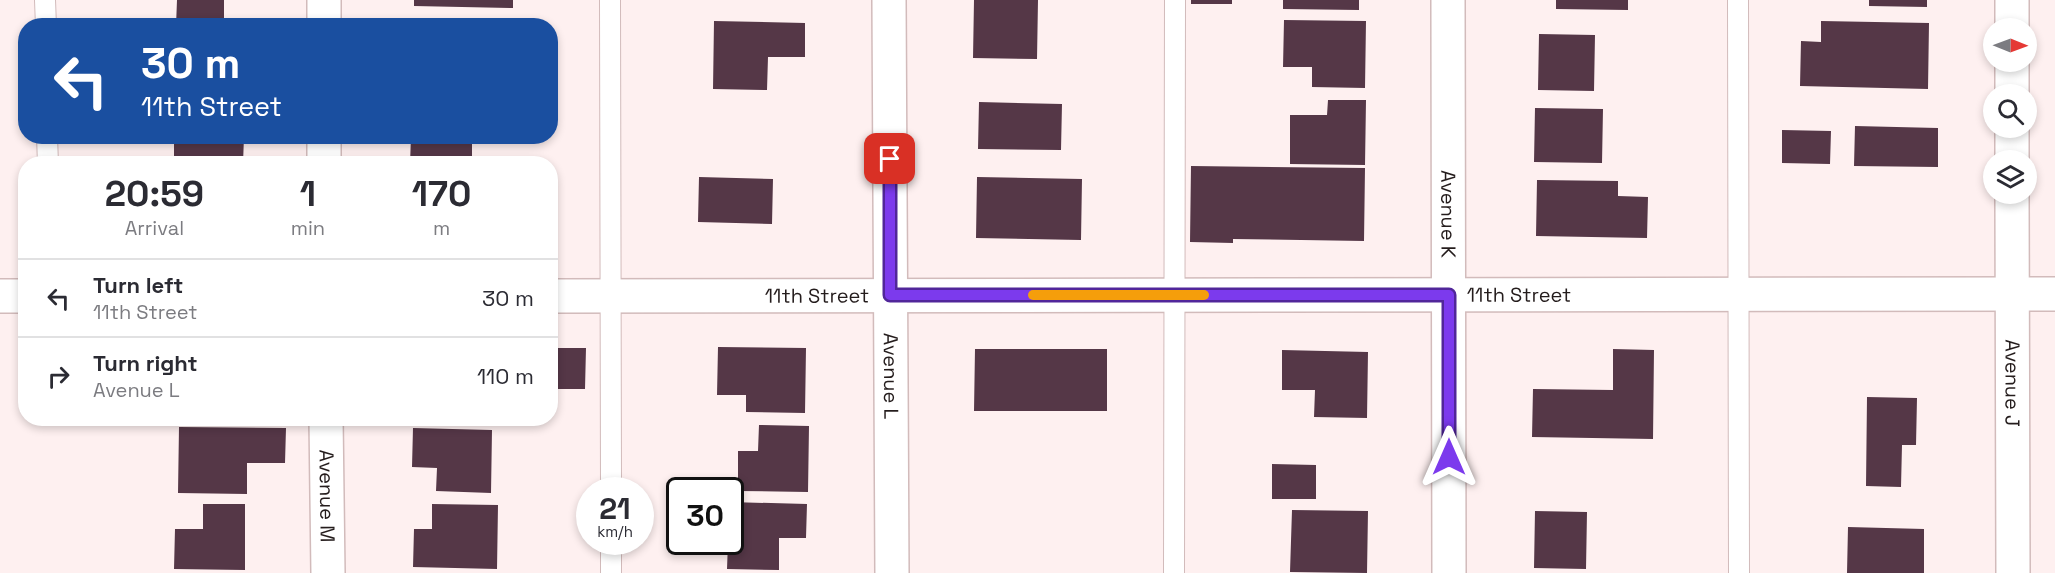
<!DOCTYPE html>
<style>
:root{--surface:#fff;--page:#f7f7f7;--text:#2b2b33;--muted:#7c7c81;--line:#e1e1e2}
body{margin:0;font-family:"Space Grotesk",sans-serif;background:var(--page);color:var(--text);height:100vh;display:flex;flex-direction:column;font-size:22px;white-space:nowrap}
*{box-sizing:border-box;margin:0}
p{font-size:20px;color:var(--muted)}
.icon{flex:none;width:33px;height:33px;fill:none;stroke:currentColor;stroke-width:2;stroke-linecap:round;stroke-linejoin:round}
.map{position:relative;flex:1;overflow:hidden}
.sheet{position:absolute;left:18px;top:156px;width:540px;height:270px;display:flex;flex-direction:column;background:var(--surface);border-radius:24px;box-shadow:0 3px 9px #0003}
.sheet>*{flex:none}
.hud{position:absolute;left:18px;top:18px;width:540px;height:126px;border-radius:24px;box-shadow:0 3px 9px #0003;background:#1a4fa0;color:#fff;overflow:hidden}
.needle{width:39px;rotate:91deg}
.fabs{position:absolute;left:1983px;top:18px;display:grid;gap:12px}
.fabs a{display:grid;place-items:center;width:54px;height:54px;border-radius:50%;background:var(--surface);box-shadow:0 3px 9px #0003;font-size:30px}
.speed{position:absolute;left:576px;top:477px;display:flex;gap:12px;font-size:30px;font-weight:700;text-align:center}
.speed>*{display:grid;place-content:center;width:78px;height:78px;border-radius:50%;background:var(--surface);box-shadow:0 3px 9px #0003;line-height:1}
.speed small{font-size:15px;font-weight:400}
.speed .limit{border:3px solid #111;border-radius:9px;background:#fff;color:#111}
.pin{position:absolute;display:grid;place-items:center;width:51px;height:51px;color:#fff;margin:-26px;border-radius:12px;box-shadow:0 3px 9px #0006}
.me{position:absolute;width:66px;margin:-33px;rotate:0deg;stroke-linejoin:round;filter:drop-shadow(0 0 4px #0008)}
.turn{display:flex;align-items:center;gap:21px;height:126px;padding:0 24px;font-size:27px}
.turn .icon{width:78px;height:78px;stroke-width:2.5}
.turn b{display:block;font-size:42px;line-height:51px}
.eta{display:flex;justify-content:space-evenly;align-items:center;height:102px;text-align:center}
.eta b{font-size:36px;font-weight:800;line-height:42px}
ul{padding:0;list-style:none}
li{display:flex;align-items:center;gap:18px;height:78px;padding:0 24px;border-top:2px solid var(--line)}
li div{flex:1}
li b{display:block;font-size:22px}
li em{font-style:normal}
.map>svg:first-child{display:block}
</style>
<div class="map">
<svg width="2055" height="573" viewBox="0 0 2055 573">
<rect width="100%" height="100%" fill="#fef0f0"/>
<path fill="#553747" d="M177,0H224V26H176Z
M414,0H513V8L414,6Z
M974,0H1038L1037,59L973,58Z
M1191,0H1232V4H1191Z
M1283,0H1359V10L1283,9Z
M1556,0H1628V10L1556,9Z
M1869,0H1927V7L1869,6Z
M413,20H461V26H413Z
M1284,20L1366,21L1365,88L1312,87V67H1283Z
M714,21L805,23V57H768L767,90L713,89Z
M1821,21L1929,23L1928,89L1800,86L1801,41L1821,42Z
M1539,34L1595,35L1594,91L1538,90Z
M1328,100H1366L1365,165L1290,164V115H1327Z
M979,102L1062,104L1061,150L978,149Z
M1535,108L1603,109L1602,163L1534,162Z
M1855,126L1938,128V167L1854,166Z
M1782,130L1831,131L1830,164L1782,163Z
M174,136H244L243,164H174Z
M411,136H472V164H410Z
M1191,166L1365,168L1364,241L1233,239V243L1190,242Z
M699,177L773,179L772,224L698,222Z
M977,177L1082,179L1081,240L976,238Z
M1537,180L1618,181V196L1648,197L1647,238L1536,236Z
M718,347L806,348L805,413L746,412V395H717Z
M550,348H586L585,389H550Z
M975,349H1107V411H974Z
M1613,349L1654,350L1653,439L1532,437L1533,389L1613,390Z
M1282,350L1368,352L1367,418L1314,417L1315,390H1282Z
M1867,397L1917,398L1916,445H1902L1901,487L1866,486Z
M759,425L809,426L808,492L738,491V451H758Z
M179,427L286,428L285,463H247V494L178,493Z
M413,428L492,430L491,493L436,491L437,468L412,467Z
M1272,464L1316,465V499H1272Z
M730,502L807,504L806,538H779V570L727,569L728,542H730Z
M203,504H245V570L174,569L175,529H203Z
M432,504L498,505L497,569L413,567L414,529H432Z
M1292,510L1368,511L1367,573L1290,572Z
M1535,511L1587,512L1586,569L1534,568Z
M1848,527L1924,529V573H1847Z"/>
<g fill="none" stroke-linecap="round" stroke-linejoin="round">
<g stroke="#d2bbbb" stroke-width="22">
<path id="service" d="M45,0L46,26
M610,0L611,490
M1738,0L1739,573
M47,136L48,164
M611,542V573
M1174,573L1175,0"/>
</g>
<g stroke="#d2bbbb" stroke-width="36">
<g id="minor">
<path d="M324,0V26"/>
<path id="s1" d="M889,0L892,573"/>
<path id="s2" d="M1448,0L1449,573"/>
<path d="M2012,0V28"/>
<path d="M2012,62V94"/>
<path d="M2012,128V160"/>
<path d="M324,136V164"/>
<path id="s3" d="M2012,194L2013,573"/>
<path d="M0,296H26"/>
<path id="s4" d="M550,296L2055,294"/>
<path id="s5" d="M326,418L328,573"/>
</g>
</g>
<use href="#service" stroke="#fff" stroke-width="20"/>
<use href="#minor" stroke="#fff" stroke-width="33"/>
</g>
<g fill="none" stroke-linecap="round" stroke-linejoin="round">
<g stroke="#51269a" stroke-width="15">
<path id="route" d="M890,159V295H1449V457"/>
</g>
<use href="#route" stroke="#7c3aed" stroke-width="10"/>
<path stroke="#f59e0b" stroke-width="10" d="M1033,295H1204"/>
</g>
<g text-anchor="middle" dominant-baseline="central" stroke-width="6" stroke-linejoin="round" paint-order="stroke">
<g font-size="20" fill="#241c1c" stroke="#fff">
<text stroke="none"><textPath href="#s2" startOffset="214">Avenue K</textPath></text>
<text stroke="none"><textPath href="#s4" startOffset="267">11th Street</textPath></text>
<text stroke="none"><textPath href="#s4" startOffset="969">11th Street</textPath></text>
<text stroke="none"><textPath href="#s1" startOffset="376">Avenue L</textPath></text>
<text stroke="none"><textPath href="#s3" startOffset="189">Avenue J</textPath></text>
<text stroke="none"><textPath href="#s5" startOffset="78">Avenue M</textPath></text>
</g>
</g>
</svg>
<div class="fabs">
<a><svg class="needle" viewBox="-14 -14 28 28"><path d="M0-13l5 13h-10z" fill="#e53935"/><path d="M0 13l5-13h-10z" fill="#7c7c81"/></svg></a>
<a><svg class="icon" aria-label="search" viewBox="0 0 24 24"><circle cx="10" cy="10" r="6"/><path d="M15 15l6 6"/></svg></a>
<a><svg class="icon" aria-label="layers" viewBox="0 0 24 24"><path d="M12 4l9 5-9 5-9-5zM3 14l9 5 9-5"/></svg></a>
</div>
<div class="speed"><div>21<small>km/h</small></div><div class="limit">30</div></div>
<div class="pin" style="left:890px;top:159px;background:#d93025"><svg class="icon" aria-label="arrive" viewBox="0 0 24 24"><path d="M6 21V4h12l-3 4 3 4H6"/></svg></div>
<svg class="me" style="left:1449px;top:457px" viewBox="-20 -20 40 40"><path d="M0-17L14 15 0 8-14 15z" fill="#7c3aed" stroke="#fff" stroke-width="4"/></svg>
<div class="hud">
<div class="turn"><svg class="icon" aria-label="left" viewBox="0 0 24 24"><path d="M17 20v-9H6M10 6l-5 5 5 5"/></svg><div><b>30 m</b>11th Street</div></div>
</div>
<section class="sheet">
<div class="eta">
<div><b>20:59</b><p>Arrival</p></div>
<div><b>1</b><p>min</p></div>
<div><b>170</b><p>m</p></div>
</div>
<ul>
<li><svg class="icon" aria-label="left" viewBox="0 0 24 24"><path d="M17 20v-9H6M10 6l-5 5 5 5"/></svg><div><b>Turn left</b><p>11th Street</p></div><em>30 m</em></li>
<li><svg class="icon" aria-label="right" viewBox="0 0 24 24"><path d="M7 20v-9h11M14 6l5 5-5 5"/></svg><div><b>Turn right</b><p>Avenue L</p></div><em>110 m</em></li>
</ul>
</section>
</div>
